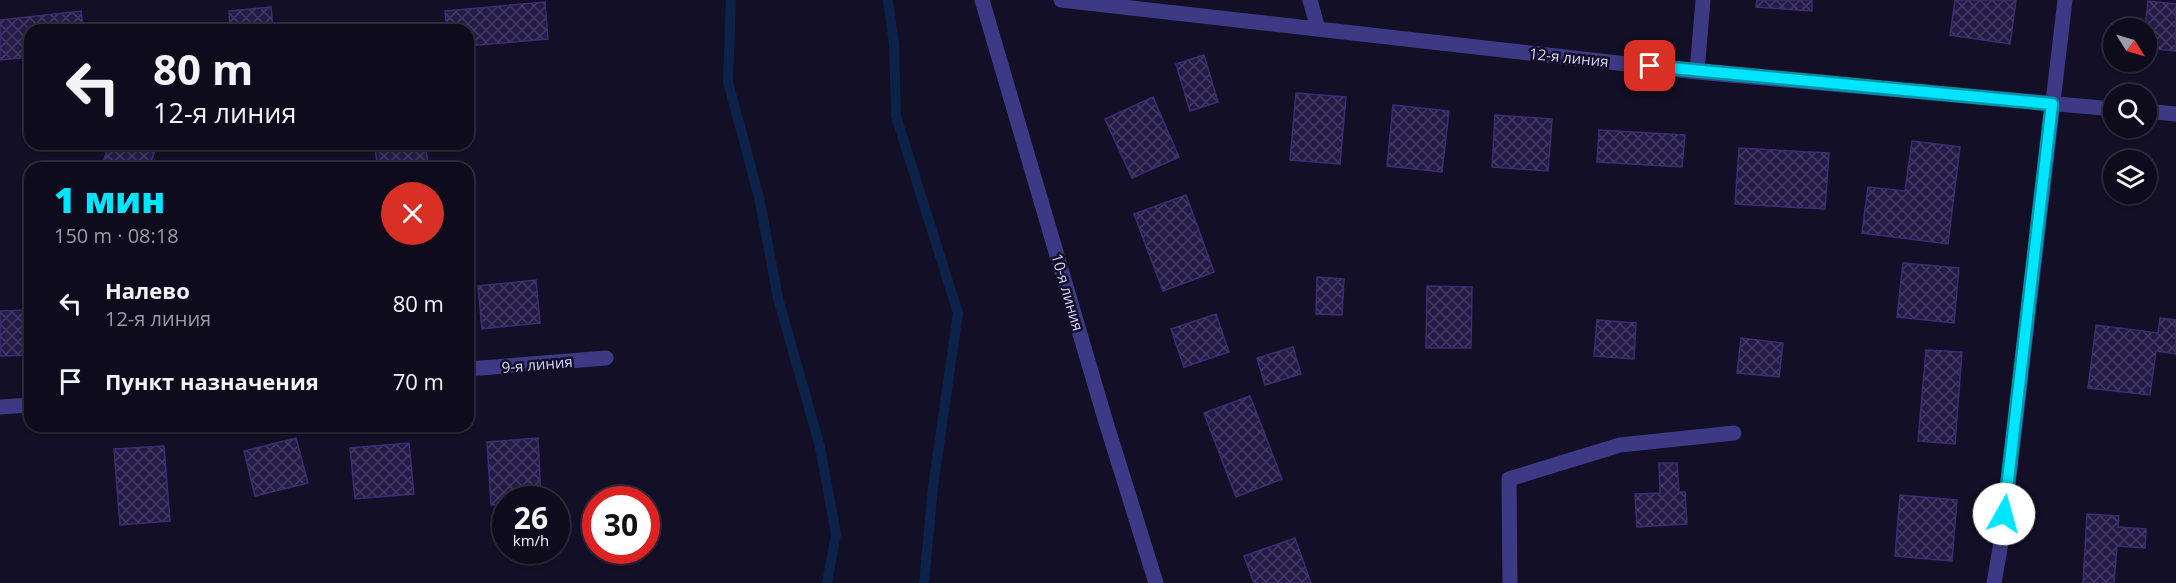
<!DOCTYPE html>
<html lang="ru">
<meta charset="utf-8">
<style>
:root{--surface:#0e0b1c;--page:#1c1929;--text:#f1f3f6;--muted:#9b9ba3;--line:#2e2b3b;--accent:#00e5ff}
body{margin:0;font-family:"Open Sans",sans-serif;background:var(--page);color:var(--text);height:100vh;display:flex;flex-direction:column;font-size:22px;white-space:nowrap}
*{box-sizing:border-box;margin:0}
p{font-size:20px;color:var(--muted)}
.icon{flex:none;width:33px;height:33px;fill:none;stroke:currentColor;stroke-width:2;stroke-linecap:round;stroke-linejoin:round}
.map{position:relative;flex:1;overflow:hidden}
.sheet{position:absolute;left:24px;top:162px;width:450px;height:270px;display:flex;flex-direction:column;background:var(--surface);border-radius:18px;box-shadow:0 2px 4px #0004,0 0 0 2px var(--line)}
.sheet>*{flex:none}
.banner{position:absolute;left:24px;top:24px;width:450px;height:126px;border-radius:18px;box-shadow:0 2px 4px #0004,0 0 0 2px var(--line);background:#0e0b1c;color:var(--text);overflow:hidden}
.needle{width:39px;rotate:127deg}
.buttons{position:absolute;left:2103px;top:18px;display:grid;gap:12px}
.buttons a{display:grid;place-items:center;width:54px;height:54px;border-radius:50%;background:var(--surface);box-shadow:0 2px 4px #0004,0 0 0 2px var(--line);font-size:30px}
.speed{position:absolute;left:492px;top:486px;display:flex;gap:12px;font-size:30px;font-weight:700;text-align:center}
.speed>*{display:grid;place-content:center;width:78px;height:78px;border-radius:50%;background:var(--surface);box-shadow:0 2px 4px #0004,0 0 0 2px var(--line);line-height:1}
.speed small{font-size:15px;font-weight:400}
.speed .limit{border:9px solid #d22;background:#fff;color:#111}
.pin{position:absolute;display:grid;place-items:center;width:51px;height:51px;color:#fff;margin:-26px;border-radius:12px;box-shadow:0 3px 9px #0006}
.me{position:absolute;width:66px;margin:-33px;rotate:7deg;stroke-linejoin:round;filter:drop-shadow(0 0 4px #0008)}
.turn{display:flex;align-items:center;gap:21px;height:126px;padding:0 30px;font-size:27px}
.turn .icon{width:78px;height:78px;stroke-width:2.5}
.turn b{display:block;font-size:42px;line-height:51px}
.round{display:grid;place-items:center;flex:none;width:63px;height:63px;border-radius:32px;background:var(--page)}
.head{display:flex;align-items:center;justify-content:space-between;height:102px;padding:0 30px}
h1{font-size:36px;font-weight:800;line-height:45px;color:var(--accent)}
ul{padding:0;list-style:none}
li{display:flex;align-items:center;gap:18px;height:78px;padding:0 30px}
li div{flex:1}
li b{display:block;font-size:22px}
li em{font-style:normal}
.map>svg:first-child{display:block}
</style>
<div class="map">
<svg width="2176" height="583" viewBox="0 0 2176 583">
<defs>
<pattern id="building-cross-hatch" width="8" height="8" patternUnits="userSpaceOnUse" patternTransform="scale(1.5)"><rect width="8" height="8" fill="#241b47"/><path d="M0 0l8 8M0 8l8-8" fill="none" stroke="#433b63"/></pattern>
</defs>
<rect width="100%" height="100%" fill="#130f26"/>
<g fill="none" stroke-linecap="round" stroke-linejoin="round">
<path stroke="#0c2248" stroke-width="10" d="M731,0L728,82L759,197L778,298L820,447L836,534L827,583
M888,0L894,44L896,116L958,313L933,487L924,583"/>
</g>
<path fill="url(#building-cross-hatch)" stroke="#3b2d73" stroke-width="1.5" d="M1757,0H1812V11L1756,7Z
M1955,0H2016L2010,44L1950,35Z
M2148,1L2176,4V51L2146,48V28H2145Z
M545,2L548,39L468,46V30H447L445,11Z
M271,7L273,30H230L229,11Z
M81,11L83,30H30V57L0,60V20Z
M1204,55L1218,102L1190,111L1176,64Z
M1296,93L1346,97L1340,164L1290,160Z
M1153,97L1179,157L1132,178L1105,119Z
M1393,105L1449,111L1442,172L1387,166Z
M1495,115L1552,119L1548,171L1492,167Z
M1599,130L1685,135L1682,167L1597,162Z
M1912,141L1960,147L1948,244L1862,233L1868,187L1905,191Z
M109,144H157L149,168H132L104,160Z
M374,144H425L429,168H378Z
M1739,148L1829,153L1825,209L1735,204Z
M1186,195L1214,272L1163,291L1134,214Z
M1903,263L1959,268L1954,323L1897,317Z
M1317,277L1344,279L1342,315L1316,314Z
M536,280L540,323L482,329L478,286Z
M1427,286L1472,287L1471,348H1426Z
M30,310V355L0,356V311Z
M1216,314L1229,352L1184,367L1171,329Z
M2160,318L2176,320V354L2156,351L2150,395L2088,388L2096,325L2158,333Z
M1597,320L1636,323L1634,359L1594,356Z
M1741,338L1783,343L1779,377L1737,373Z
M1293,347L1301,374L1265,385L1257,358Z
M1926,350L1962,352L1955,444L1918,441Z
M1250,396L1282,479L1236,497L1204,413Z
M296,438L308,483L255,496L244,451Z
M538,438L541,500H506V504L491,505L487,442Z
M409,443L414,494L355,499L350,448Z
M164,446L170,521L120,525L114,449Z
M1659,463H1677L1679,492H1685L1687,524L1637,527L1635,494L1660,493Z
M1900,495L1957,500L1952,561L1895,556Z
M2087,514L2119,516L2118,527L2146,529L2145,548L2117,546L2114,583H2083Z
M1295,538L1311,583H1254L1244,556Z"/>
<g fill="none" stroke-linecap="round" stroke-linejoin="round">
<path stroke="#3d3a85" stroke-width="15" d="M982,0L1105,419L1156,583
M1061,0L1697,72L2114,109
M1310,0L1318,29
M1697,72L1703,0
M2146,111L2176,114
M468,369L606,358
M0,407L30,405
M1510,583L1509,479L1620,445L1734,433
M1994,583L2002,537L2065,0"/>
</g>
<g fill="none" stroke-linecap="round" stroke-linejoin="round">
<g stroke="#0095a6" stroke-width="15">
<path id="route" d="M1650,66L2052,104L2004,514"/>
</g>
<use href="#route" stroke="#00e5ff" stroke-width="10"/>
</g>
<g text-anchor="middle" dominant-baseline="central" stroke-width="5" stroke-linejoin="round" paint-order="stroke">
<g font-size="15" fill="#d9d4ff" stroke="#130f26">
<text transform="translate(1569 57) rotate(6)">12-я линия</text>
<text transform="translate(1068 292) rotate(74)">10-я линия</text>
<text transform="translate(537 364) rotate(-5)">9-я линия</text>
</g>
</g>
</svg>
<div class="buttons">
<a><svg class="needle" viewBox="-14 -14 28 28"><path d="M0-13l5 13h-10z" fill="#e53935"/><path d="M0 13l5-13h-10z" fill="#9b9ba3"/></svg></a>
<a><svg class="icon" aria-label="search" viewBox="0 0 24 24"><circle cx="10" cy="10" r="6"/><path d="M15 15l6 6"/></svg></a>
<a><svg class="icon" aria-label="layers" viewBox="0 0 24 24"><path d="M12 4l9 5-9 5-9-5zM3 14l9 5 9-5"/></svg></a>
</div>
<div class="speed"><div>26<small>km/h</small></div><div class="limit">30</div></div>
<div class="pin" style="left:1650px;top:66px;background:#d93025"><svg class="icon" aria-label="arrive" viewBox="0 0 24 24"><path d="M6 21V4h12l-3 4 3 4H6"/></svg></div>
<svg class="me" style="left:2004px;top:514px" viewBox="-20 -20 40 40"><circle r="19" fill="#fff"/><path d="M0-13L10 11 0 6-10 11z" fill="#00e5ff"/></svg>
<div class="banner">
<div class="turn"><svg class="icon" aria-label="left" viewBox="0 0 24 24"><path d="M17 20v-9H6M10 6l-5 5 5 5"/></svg><div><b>80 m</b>12-я линия</div></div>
</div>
<section class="sheet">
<div class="head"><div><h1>1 мин</h1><p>150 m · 08:18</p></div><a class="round" style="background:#d93025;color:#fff"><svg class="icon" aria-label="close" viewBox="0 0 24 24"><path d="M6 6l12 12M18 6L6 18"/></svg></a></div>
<ul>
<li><svg class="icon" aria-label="left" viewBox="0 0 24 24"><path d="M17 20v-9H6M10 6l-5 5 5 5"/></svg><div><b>Налево</b><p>12-я линия</p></div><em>80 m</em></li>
<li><svg class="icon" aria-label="arrive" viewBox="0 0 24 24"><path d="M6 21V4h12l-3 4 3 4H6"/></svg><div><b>Пункт назначения</b></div><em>70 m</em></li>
</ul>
</section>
</div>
